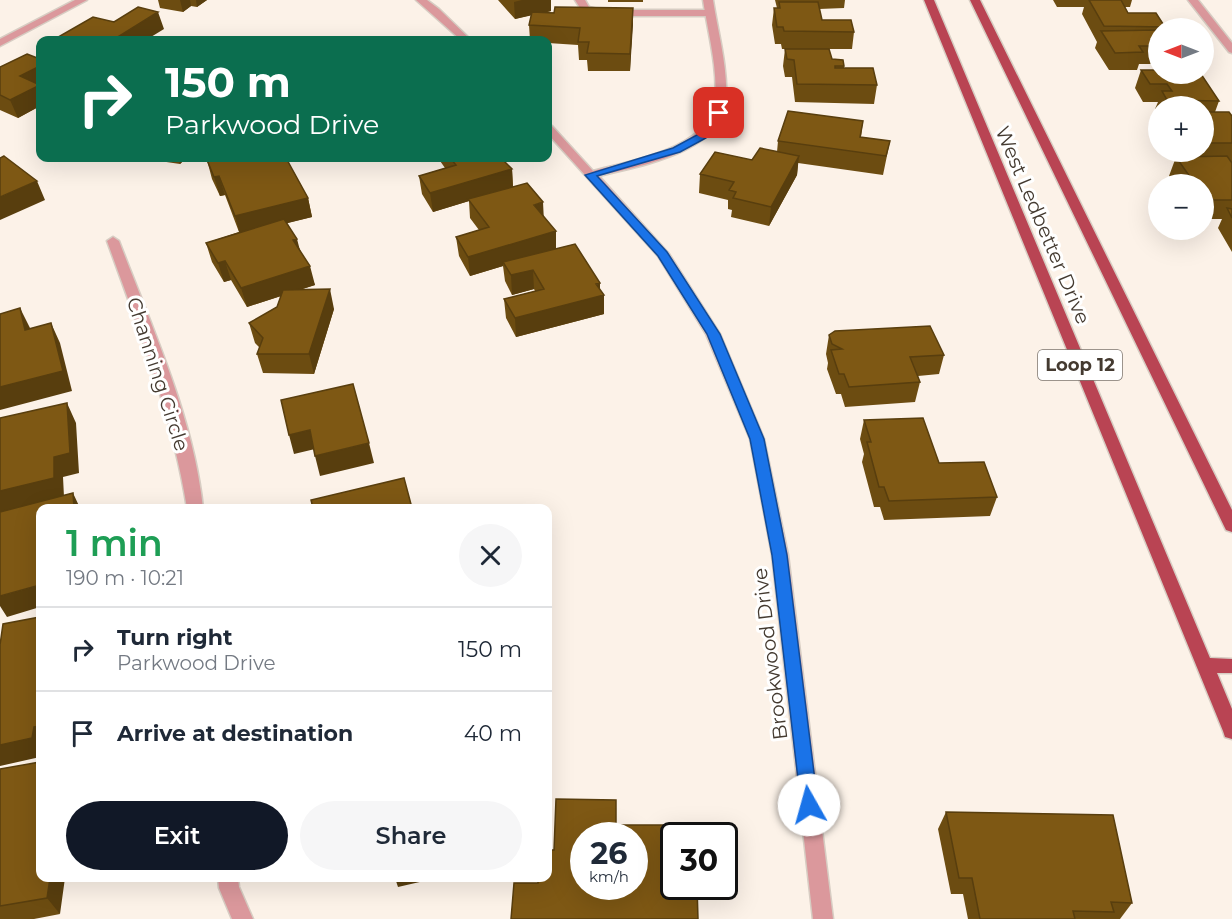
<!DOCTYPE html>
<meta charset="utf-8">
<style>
:root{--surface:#fff;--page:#f6f6f7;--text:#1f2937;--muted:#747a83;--line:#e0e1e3;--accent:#111827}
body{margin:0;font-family:Montserrat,sans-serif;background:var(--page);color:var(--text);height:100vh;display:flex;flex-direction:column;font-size:22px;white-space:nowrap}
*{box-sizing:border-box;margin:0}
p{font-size:20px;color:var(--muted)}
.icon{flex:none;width:33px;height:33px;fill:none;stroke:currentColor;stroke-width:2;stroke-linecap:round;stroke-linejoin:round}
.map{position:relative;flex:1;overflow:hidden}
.panel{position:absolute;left:36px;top:504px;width:516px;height:378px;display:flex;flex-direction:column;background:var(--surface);border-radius:12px;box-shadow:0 6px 24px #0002}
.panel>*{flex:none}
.banner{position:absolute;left:36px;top:36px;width:516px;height:126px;border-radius:12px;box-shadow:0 6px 24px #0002;background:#0b6e4f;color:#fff;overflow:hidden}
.needle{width:39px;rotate:270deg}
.fabs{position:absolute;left:1148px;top:18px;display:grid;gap:12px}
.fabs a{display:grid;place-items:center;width:66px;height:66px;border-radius:50%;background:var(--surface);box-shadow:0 6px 24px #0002;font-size:30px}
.speed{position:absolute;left:570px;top:822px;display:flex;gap:12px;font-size:30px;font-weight:700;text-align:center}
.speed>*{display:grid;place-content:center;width:78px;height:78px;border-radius:50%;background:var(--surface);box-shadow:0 6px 24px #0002;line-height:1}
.speed small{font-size:15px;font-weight:400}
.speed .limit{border:3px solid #111;border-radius:9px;background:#fff;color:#111}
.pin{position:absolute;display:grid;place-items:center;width:51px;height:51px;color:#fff;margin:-26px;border-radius:12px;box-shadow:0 3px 9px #0006}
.me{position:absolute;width:66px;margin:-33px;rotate:353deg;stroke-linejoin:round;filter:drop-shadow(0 0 4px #0008)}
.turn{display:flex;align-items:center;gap:21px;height:126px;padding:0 30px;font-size:27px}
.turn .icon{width:78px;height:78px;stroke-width:2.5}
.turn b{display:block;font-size:42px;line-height:51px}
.round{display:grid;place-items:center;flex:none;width:63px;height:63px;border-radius:32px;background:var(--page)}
.overview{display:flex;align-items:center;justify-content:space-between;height:102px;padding:0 30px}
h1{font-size:36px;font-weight:600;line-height:45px;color:#1e9e55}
.action{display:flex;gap:12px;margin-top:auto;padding:12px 30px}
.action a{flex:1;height:69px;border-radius:36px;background:var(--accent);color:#fff;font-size:24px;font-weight:600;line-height:69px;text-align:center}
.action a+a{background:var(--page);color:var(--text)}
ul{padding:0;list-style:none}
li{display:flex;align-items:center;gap:18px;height:84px;padding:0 30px;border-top:2px solid var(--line)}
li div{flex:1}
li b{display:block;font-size:22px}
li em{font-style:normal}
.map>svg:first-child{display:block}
</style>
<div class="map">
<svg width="1232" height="919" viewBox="0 0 1232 919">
<rect width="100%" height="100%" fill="#fcf2e8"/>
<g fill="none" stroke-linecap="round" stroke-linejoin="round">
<g stroke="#d7cdc3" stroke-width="3">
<path id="lane" d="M575,0H585L589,7L602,10H709L714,13L709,16H602L582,11Z"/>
</g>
<g stroke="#d7cdc3" stroke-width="3">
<path id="street" d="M75,0H87L0,46V39Z
M416,0H427L439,9L471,40H461Z
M703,0H713C718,33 728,67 726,101C722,153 638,166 599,176L669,254L720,334L764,439L788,555L833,919H813L772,555L750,439L706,334L658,256L548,134V125L552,126L593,171C630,161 710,149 715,101C718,68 708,33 703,0Z
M1188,0H1198L1232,43V53L1229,52Z
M113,237L119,241C151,325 194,419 203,508H187C172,415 139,329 107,241Z
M218,878H238L239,887L253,919H232L219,888Z"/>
</g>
<g stroke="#d7cdc3" stroke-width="3">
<path id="primary" d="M924,0H934L1210,658L1232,659V673H1217L1232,709V739L1225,737L1223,731Z
M970,0H980L1232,510V532L1226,530L1224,526Z"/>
</g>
<use href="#lane" fill="#db989c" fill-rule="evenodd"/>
<use href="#street" fill="#db989c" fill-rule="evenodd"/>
<use href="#primary" fill="#b94453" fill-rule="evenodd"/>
</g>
<path fill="#6c4c11" d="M158,0H207L197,7L191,6L183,12L160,8Z
M498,0H551V11L544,13L633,8L630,71H588L587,60H579L578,45L548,43V40H530L529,25L531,15L515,19Z
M608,0H643V2H608Z
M775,0H845L844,8L819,9L822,20L854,32L852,49H811L844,66V68L877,85L874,104L795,102L792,77H785L783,66L785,49H782L781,44H775L772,25L774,8H777Z
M1053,0H1132L1130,7H1125L1128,13L1165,27V28H1158V64H1139L1137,70H1109L1095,48L1097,42L1082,14L1084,7H1057Z
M40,59V106L18,118L0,110V67Z
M1141,70L1219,101L1215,112L1232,116V162H1231L1232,163V252L1218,228L1222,219H1203V184H1175L1169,176L1176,157H1196L1193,152H1203V106H1158V114L1155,109L1158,102H1143L1135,88Z
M863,121L861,137L890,141L883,175L798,163L797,175L769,226L731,217L732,210L728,209V200L699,193L700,174L752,160L777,152L778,141Z
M139,158H186L180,164Z
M216,158H286L308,198L312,217L287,223L300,250L315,285L299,290L334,309L314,374L263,373L257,354L260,348L255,343L249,323L277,307L281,296L247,307L231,280L224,282L212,262L206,243L239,232L225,195L220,196L212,179L207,160Z
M438,158H501L512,169L513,187L543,216L556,249L600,290L604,314L516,337L506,318L504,299L535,291L534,289L512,295L505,281L503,266L470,276L459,256L456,237L479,230L470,218L469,201L433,212L422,194L419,176L445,168Z
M829,335L944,355L939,374L918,376L920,382L915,402L845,407L841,394H836L827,369L828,363L826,354Z
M864,420L997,497L990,516L884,520L880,507H874L862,462L864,454L860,439Z
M0,769L60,914L34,919H0Z
M946,812L1132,903L1120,919H968L963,894H951L938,829Z"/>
<path fill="#583e0e" d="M180,0H190L191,6L183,12Z
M196,0H207L197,7Z
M522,0H551V11L515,19L514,2Z
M633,8V25L630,71V54Z
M158,12L164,29L146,40H113Z
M40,66V106L18,118L10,100L20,76Z
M799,156L797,175L769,226L771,207Z
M178,158H186L180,164Z
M512,169L513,188L468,199L469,201L433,212L430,193Z
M219,176L225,195L220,196L214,177Z
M37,181L45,200L0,220V197Z
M308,198L312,217L240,235L235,216Z
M543,202L544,222L534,205Z
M556,231V250L503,262V266L470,276L468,257Z
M297,239L302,258L293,240Z
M225,261L231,280L224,282L218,263Z
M310,266L315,285L247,307L241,288Z
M533,270L534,289L512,295L511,275Z
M600,283V296L604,295V314L516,337L515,318Z
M330,289L334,309L314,374L309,354Z
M20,308L30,328L35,349L25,330Z
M51,323L60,343L72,391L0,410V387Z
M67,403L76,423L79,473L63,477L64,497L0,513V491L54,457Z
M310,430L315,449L294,454L289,435Z
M369,443L374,463L320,476L315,456Z
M73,493L80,508H74Z
M40,585V607L7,617L0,606V596Z
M40,726V757L0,766V745L34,727Z
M50,878H65L60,914L47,898Z
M395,878H437L398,887Z"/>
<path fill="#7e5814" stroke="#583e0e" stroke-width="1.5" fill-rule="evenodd" d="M1089,0H1121L1128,13H1156L1165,27L1104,26Z
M779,2H818L822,20H851L854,32L784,31L783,27H777L774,8H780Z
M138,7L158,12L113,40H53L93,17L114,22Z
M555,7L633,8L630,54L587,53L589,42H578L580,28L529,25L532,12L554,13Z
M1158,30V46H1139L1143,52L1115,53L1101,31Z
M409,38L411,40H397Z
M785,49H829L832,59L843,60L844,66H835V68H873L877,85L797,84L794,60L787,59Z
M27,54L40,59V66L20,76L40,85L10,100L0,95V67Z
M1141,70H1158V74H1201L1219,101L1167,100L1162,91H1172L1167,84H1150Z
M788,111L863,121L860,137L890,141L886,156L778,141Z
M1203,112H1229L1232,116V143H1207L1203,137Z
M760,148L799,156L771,207L733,198L736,192L729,190L734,182L700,174L715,152L752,160Z
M4,156L37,181L0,197V158Z
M1227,156L1232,163V200H1205L1203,197V184H1195L1176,157Z
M217,158H286L308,198L235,216L219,176L214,177L207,160Z
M450,158H501L512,169L430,193L419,176L456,165Z
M527,183L543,202L534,205L556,231L468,257L456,237L489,227L468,199Z
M1227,208L1232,209V218Z
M284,219L297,239L293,240L310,266L241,288L225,261L218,263L206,243Z
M575,244L600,283L596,284L604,295L515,318L504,299L544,289L533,270L511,275L503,262Z
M330,289L309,354H257L263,338L249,323L277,307L283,290Z
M20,308L25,330L51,323L63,371L0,387V314Z
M930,326L944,355L910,357L920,382L849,387L844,374H839L831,350L842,349L832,344L829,335L835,331Z
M353,384L369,443L315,456L310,430L289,435L281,400Z
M67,403L70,453L54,457V478L0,491V418Z
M923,418L939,463L984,462L997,497L889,501L884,487H879L867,442H871L864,420Z
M404,478L412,508H313L311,500Z
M73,493L74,508H40V585L0,596V512Z
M40,617V726L34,727L32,738L0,745V645L3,624Z
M40,762V878H50L47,898L0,906V769Z
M556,799L616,800V825H694L695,836H674V886H697L698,919H511L514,883H538V878H548V850H554ZM584,836H634V886H584Z
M946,812L1113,815L1132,903L1111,902L1114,912L1073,911L1075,919H980L972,878H959Z"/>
<path fill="#1a73e8" stroke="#114b97" stroke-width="1.5" d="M715,111L724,113L706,138L680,152L597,176L667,252L720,334L764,439L787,555L818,805L816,811L809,813L803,811L801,805L772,555L750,439L707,334L658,256L585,175L673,148L699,134Z"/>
<g text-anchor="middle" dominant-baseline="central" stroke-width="6" stroke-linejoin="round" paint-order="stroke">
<rect fill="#fff" stroke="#7c756e" stroke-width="1.5" x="1038" y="350" width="84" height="30" rx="4.5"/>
<g font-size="18" font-weight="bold" fill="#443a30">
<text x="1080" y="365">Loop 12</text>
</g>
<g font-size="20" fill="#443a30" stroke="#fff">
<text transform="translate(1043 225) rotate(67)">West Ledbetter Drive</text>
<text transform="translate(158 374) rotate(72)">Channing Circle</text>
<text transform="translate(770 654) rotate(-97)">Brookwood Drive</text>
</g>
</g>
</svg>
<div class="fabs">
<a><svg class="needle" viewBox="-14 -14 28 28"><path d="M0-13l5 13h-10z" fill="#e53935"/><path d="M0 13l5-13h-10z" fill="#747a83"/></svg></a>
<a>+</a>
<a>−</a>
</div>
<div class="speed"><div>26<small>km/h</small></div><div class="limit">30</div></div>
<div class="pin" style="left:719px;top:113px;background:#d93025"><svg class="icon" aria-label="arrive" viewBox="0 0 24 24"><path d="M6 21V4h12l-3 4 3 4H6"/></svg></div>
<svg class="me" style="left:809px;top:805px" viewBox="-20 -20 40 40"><circle r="19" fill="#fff"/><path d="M0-13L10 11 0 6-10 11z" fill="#1a73e8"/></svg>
<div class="banner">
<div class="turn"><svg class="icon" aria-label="right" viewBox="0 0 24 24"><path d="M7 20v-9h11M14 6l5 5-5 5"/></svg><div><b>150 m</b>Parkwood Drive</div></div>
</div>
<section class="panel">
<div class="overview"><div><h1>1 min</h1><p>190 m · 10:21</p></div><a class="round"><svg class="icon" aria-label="close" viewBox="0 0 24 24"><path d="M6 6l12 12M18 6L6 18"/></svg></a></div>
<ul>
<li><svg class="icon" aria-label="right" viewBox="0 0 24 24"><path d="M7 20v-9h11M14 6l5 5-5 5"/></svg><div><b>Turn right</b><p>Parkwood Drive</p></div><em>150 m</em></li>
<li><svg class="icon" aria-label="arrive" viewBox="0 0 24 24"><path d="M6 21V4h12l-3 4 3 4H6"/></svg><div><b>Arrive at destination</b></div><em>40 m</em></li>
</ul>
<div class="action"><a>Exit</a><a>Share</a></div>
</section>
</div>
